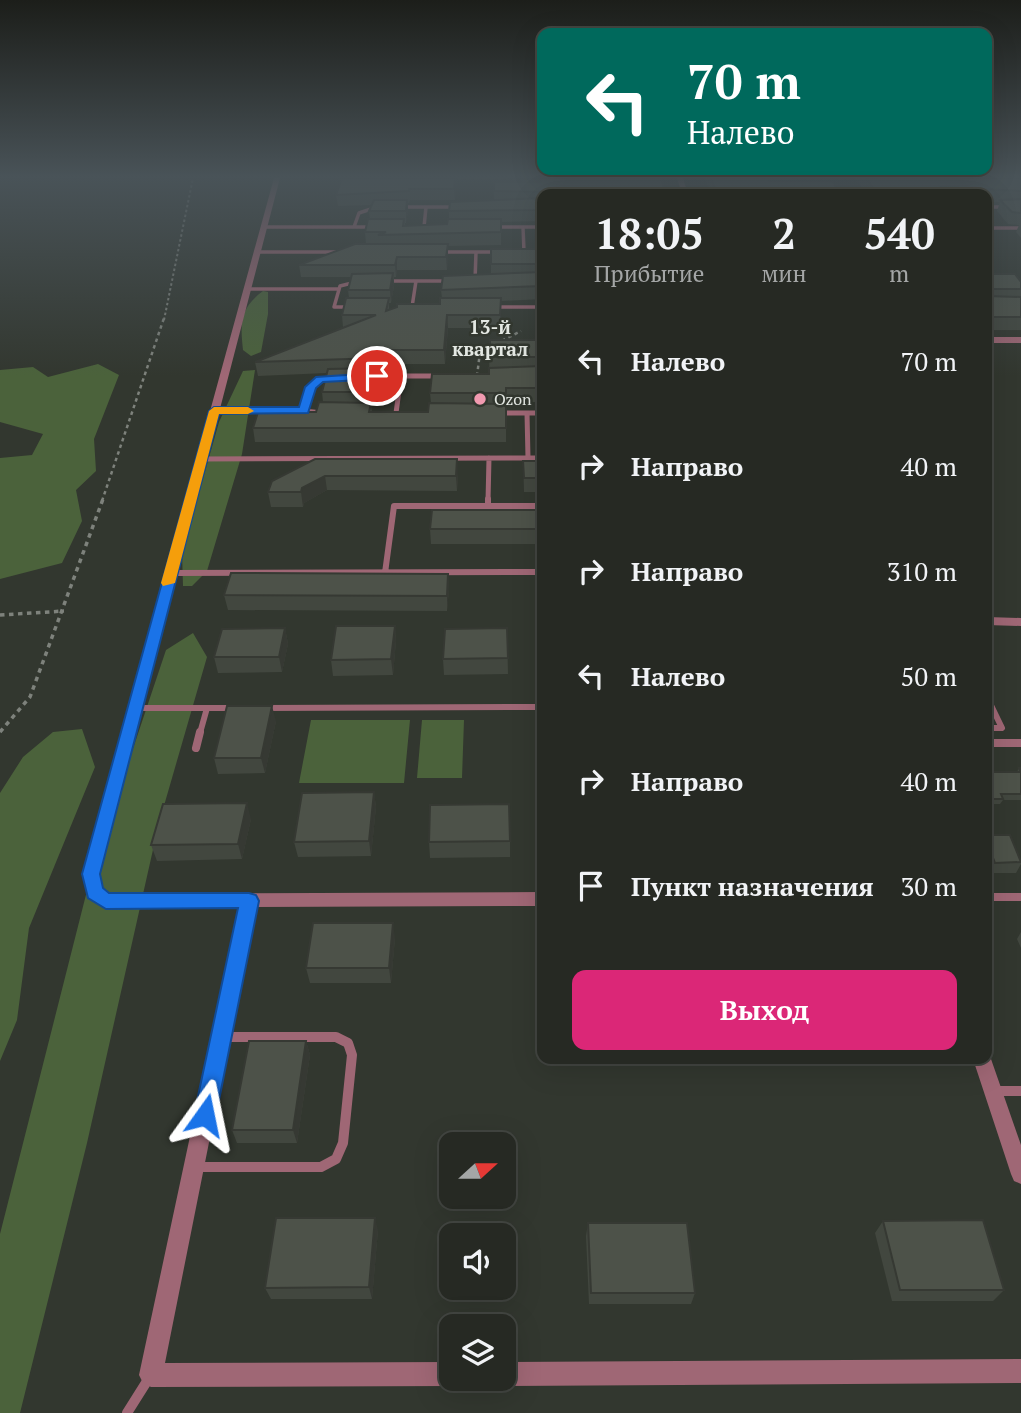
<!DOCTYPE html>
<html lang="ru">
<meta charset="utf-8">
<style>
:root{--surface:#262923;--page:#2e312b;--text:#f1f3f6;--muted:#a4a6a6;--line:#424541;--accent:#db2777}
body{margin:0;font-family:"PT Serif",serif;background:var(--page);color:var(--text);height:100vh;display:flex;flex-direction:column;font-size:26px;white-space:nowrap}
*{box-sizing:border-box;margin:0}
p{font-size:23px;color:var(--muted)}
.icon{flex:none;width:38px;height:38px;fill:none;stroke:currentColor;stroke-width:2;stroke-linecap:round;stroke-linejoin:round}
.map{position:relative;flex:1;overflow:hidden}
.sheet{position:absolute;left:537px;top:189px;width:455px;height:875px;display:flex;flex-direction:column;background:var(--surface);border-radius:14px;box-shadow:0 7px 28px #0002,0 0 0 2px var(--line)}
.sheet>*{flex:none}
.banner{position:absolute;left:537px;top:28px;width:455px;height:147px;border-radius:14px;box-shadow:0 7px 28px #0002,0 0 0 2px var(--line);background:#00695c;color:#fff;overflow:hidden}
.needle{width:46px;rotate:69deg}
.tools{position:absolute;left:439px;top:1132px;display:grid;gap:14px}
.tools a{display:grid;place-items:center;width:77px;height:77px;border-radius:14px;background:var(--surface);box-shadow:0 7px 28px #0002,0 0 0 2px var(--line);font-size:35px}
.pin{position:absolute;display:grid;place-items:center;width:60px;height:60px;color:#fff;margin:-30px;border:4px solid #fff;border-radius:50%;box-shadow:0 2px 7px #0007}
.me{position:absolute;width:77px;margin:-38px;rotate:12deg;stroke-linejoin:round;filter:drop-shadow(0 0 5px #0008)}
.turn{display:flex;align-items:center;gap:24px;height:147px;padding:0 35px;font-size:32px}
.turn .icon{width:91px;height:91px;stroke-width:2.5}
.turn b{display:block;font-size:49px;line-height:60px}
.eta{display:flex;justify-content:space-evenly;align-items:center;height:119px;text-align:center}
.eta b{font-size:42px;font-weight:800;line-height:49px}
.action{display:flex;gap:14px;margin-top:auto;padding:14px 35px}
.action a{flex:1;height:80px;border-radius:14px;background:var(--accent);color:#fff;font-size:28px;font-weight:800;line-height:80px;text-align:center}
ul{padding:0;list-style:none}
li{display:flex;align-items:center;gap:21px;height:105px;padding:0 35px}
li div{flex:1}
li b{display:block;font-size:26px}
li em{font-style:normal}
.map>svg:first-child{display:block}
</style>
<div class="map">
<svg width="1021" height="1413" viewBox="0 0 1021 1413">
<rect width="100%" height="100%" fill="#32372f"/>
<path fill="#4b623b" d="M263,291L268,292V314L261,352L251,356L243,350C240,323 240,308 263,291Z
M98,364L119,375L94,439L96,471L76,490L82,521L62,563L0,579V458L32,455L43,434L0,422V370L33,367L48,377Z
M255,370L242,454L207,571L192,586H183L182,553L219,422L243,371Z
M193,633L207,657L159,823L87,1143L20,1413H0V1234L92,871L166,650Z
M311,720H410L404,783H299Z
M422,720H464L462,778H417Z
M82,729L95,767L29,928L17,1020L0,1061V793L23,757L53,732Z"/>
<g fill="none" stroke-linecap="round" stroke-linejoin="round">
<path stroke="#7e827c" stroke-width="2" stroke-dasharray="2.5 2.5" stroke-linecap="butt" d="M164,320L193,178"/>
<path stroke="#7e827c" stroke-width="2.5" stroke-dasharray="3.5 3.5" stroke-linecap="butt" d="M477,376L480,352L521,331
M102,501L164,318"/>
<path stroke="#7e827c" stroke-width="3.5" stroke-dasharray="4.5 4.5" stroke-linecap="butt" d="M0,615L64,611
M0,732L30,697L103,499"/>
<path stroke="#9f6775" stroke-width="3.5" d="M400,207H458
M987,207H1021
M263,227H374
M354,227L359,213L377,207
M424,227L426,207
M495,227H542
M523,227L524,252
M987,228H1021
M256,252H339
M439,252H500
M386,281H451
M475,281L476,252
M246,289H339
M353,307H334L340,286L360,281
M412,307L416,281
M494,307H542"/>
<path stroke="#9f6775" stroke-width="5" d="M372,376H440
M214,411H304
M322,413L304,411L316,382L335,377
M396,413L401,376
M499,413H542
M527,413L528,458
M201,459L542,458
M488,501L489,458"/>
<path stroke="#9f6775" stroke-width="6" d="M488,506V499
M171,573L542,572
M385,573L394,506H542
M987,697L1002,728H987
M136,708H234
M263,708L542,707
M200,733L207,708"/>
<path stroke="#9f6775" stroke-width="8" d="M987,743H1021
M196,748L200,732
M987,897H1021"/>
<path stroke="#9f6775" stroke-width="10" d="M994,1091H1021
M194,1167H321L336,1159L343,1143L352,1055L348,1043L336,1037H222
M127,1413L149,1378"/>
<path fill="#9f6775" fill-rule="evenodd" d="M274,178H280L99,874L100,885L109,894L542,892V906L256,907L165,1363L452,1362V1379H461L460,1382L452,1386L151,1387L143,1383L139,1375L239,907L105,908C90,903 84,889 83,874Z
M677,178H683L688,194H682Z
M987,337H1021V343H987Z
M987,617L1021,618V626L987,625Z
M987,1052L991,1059L1021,1145V1184L1014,1181L1011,1174L973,1059H987Z
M1021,1359V1383L504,1386L496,1382L495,1379H504V1362Z"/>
</g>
<path fill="#42473f" d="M342,178H507V179H457L455,200H410L409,203H408V211L406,223H405V226L447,224L449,219V211L494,200V182H541L540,178H661L664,189V194H542V221L501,222V245L448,246L447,270H397L396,277H394V286L391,303H389V310L440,304L442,298L441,290L491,274V249H542V299L501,301L500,328H448L445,364H382L381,372H378L379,382L374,406H371L372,412H428L431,403L430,393L489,374L490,340H542V402H506V442H255L253,428L316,412L323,402L322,392L327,373L258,376L255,362L343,328L342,315L349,298L348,290L351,277H301L299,265L366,244L365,232L370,219L369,211L372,205L338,206L336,195Z
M705,178H799L793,181L840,194H711Z
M855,178H1021V238L1016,232L1019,225L1008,224L997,211L1000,202L987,201V194H867Z
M987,274L1021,282V330H987Z
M315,459L458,474L457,491L327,490L304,503L303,507H271L268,492Z
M523,461H542V492H524Z
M542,510V544H431L430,529Z
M448,574L449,589L447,611L228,610L224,595Z
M395,626L396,641L393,675L333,676L331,660Z
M285,628L288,644L282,672L218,673L214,657Z
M507,628L508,674L444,675L443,659Z
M276,721L265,773L218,774L214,758Z
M1019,768H1021V800H1003L1000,804H987V772H1017Z
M374,792L376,807L371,856L298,857L294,842Z
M251,819L242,859L157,861L151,845Z
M987,835L1021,861V864L1016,873H990L987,865Z
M510,841V857L430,858L429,842Z
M1021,932V948L1017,939Z
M395,938L391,983H310L306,968Z
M306,1041L310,1055L297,1143H237L232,1130Z
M883,1221L1004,1290L993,1301H892L875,1233Z
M588,1223L695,1293L691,1304H589L586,1236Z
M378,1230L372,1299H271L265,1288Z"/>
<path fill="#363933" d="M455,178L457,179L455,200L454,189Z
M774,178H799L766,193L768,181Z
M407,200L408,211L406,223V211Z
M448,244V256L447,270L446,257Z
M397,257V270L396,277L395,265Z
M393,273L394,286L391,303L390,290Z
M447,315L448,328L445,364L444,350Z
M381,350L382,364L381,372L380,358Z
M378,368L379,382L374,406L373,392Z
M457,459L458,474L457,491L456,476Z
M325,476L327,490L304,503L303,507L301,492L302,488Z
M448,574L449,589L447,611V596Z
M395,626L396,641L393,675L391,659Z
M285,628L288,644L282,672L279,657Z
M272,706L276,721L265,773L261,758Z
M374,792L376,807L371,856L369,841Z
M247,803L251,819L242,859L238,844Z
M393,923L395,938L391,983L389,968Z
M306,1041L310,1055L297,1143L293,1130Z
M375,1218L378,1230L372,1299L369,1287Z"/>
<path fill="#4d5249" stroke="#363933" stroke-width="2" d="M342,178H455L454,189H409V191L336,195Z
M541,178H661L664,189H621L622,194H588L587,189H545V192L494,191V182H541Z
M711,178H774L768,181H832L840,194H717Z
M866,178H1021V191L941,187L946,194H878Z
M542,198V210L449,211L450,202Z
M1021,199V213L1012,212L1000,200Z
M374,200H407L406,211H369Z
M368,219H404L403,226L447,224L448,219H501V232L378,235L386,232H365Z
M355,244H448L446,257H397L395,265H299Z
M491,249H542V264H491Z
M542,272V286L441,290L443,276Z
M393,273L390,290H348L352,274Z
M987,274H1015L1021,282V289H990L988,296L1021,297V317H987Z
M346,298H389L386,311L397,307V304H440V298H501L500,315H447L444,350H381L380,358L255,362L376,315H342Z
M490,340H542V357H490Z
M542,366V388H506V393H430L432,374H489V368Z
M378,368L373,392H322L328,369Z
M319,402L371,403L369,412H428L429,403L506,404V428H253L258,412H316Z
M315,459H457L456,476H325L302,488L301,492H268L272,481Z
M523,461H542V478H524Z
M432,510H542V529H430Z
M231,573L448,574L447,596L224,595Z
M336,626H395L391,659L331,660Z
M285,628L279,657H214L222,629Z
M507,628L508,658L443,659L445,629Z
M227,706H272L261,758H214Z
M1019,768H1021V794H1001L1003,799H987V772H1021Z
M374,792L369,841L294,842L302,793Z
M247,803L238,844L151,845L163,804Z
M509,804L510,841L429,842L430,805Z
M987,835H1010L1021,862L995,863L987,842Z
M313,923H393L389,968H306Z
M249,1041H306L293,1130H232Z
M276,1218H375L369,1287L265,1288Z
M983,1220L1004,1290H900L883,1221Z
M588,1223H687L695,1293H591Z"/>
<linearGradient id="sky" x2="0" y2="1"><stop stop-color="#1c1e1a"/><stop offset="0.47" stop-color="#495358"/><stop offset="1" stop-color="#495358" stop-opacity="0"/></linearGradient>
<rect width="1021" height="376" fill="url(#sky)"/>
<path fill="#1a73e8" stroke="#114b97" stroke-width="2" d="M377,373L381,374V379L323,382L316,388L308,413L219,414L100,874L103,888L109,893H249L256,895L259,901L216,1115L213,1123L205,1126L197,1123L194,1115L238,908L106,909L88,898L82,874L209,411L214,407H299L305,387L316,377Z"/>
<path fill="#f59e0b" d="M214,407H248L254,411L248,414H219L175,583L163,586L161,583L209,411Z"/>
<circle fill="#f19ab0" stroke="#32372f" stroke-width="2.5" cx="480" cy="399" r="7"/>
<g text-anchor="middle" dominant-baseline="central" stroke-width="5" stroke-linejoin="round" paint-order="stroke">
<g font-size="16" fill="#e4e8e3" stroke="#32372f" text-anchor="start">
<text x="494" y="399">Ozon</text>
</g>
<g font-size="19" font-weight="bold" fill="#e4e8e3" stroke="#32372f">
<text x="490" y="326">13-й<tspan x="490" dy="22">квартал</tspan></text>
</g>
</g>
</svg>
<div class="tools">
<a><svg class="needle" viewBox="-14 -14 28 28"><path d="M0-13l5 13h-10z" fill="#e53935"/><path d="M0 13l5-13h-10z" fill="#a4a6a6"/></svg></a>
<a><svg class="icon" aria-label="sound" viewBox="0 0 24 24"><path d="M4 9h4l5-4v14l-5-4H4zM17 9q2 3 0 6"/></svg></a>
<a><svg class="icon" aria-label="layers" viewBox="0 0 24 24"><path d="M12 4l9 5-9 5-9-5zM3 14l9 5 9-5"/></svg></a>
</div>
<div class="pin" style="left:377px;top:376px;background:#d93025"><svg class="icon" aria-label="arrive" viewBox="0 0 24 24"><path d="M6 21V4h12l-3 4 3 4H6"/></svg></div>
<svg class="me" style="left:205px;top:1115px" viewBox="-20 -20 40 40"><path d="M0-17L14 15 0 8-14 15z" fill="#1a73e8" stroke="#fff" stroke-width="4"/></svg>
<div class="banner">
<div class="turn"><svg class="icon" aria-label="left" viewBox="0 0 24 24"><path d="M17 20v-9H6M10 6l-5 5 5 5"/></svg><div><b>70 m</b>Налево</div></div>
</div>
<section class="sheet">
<div class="eta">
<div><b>18:05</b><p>Прибытие</p></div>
<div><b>2</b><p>мин</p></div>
<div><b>540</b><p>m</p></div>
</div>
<ul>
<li><svg class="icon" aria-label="left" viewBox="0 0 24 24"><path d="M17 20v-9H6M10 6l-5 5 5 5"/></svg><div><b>Налево</b></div><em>70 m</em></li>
<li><svg class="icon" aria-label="right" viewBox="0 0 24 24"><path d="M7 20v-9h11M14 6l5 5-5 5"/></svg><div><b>Направо</b></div><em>40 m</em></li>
<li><svg class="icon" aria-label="right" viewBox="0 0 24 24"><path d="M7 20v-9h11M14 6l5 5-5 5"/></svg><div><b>Направо</b></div><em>310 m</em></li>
<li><svg class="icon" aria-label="left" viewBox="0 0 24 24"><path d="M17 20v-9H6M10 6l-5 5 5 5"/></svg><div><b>Налево</b></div><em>50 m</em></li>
<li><svg class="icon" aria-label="right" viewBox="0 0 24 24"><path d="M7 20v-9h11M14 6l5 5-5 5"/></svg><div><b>Направо</b></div><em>40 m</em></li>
<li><svg class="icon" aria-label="arrive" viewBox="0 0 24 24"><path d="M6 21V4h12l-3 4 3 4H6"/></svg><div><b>Пункт назначения</b></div><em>30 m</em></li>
</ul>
<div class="action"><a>Выход</a></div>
</section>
</div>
